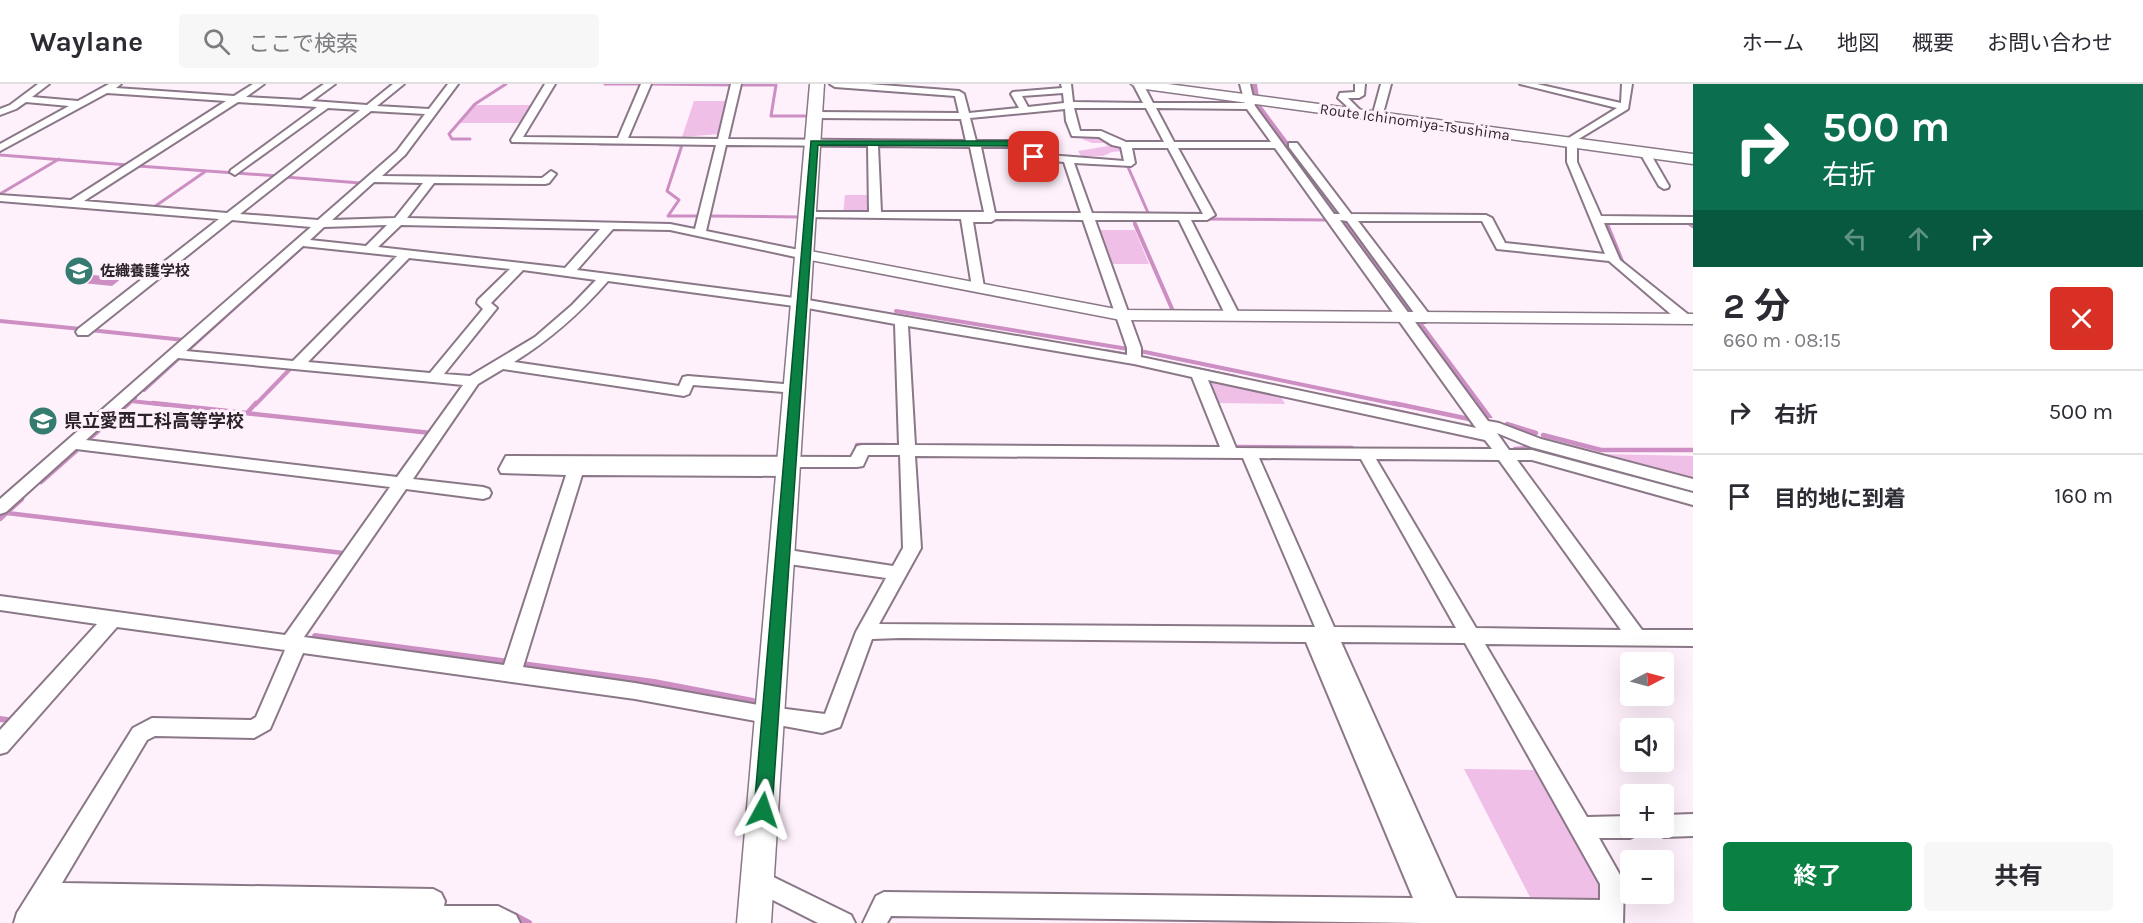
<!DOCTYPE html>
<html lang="ja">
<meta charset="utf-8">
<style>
:root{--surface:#fff;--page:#f7f7f7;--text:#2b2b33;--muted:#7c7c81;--line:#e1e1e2;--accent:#0b8043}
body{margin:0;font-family:Karla,"Noto Sans JP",sans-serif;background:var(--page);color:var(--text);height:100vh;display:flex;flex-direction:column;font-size:22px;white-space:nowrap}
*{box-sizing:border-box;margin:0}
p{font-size:20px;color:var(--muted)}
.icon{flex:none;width:33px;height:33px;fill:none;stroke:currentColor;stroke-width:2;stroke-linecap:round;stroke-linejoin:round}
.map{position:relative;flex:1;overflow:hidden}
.side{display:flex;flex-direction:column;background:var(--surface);width:450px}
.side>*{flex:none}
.top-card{background:#0b6e4f;color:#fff;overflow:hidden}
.needle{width:39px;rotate:84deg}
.buttons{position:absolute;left:1620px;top:568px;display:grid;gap:12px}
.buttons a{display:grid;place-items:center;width:54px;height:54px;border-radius:6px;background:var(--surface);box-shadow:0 6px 24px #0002;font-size:30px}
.pin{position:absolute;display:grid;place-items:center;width:51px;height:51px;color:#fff;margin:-26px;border-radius:12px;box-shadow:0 3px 9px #0006}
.me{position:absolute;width:66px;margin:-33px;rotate:5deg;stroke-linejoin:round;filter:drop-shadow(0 0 4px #0008)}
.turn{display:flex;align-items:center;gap:21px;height:126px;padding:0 30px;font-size:27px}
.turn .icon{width:78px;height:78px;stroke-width:2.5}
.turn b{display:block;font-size:42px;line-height:51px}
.lanes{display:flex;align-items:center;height:57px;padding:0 30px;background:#0003;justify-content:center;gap:30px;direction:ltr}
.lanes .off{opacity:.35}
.round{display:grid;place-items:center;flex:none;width:63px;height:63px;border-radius:6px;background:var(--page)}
.summary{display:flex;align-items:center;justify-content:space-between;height:102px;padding:0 30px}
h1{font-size:36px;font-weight:700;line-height:45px}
.button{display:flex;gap:12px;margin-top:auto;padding:12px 30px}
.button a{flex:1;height:69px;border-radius:6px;background:var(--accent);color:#fff;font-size:24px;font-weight:700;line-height:69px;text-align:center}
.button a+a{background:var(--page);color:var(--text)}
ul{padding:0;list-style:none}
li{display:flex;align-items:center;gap:18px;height:84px;padding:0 30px;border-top:2px solid var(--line)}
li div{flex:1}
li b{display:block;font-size:22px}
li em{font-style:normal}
header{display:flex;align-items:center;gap:36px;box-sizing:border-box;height:84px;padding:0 30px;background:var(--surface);border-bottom:2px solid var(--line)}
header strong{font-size:28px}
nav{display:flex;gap:33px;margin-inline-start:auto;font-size:21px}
.search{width:420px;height:54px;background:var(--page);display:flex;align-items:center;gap:15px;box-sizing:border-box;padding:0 21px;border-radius:6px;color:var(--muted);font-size:22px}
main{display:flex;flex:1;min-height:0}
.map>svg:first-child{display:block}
</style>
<header>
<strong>Waylane</strong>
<div class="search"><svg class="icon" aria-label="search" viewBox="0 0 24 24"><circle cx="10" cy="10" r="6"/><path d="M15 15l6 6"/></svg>ここで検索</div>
<nav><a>ホーム</a><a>地図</a><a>概要</a><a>お問い合わせ</a></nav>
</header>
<main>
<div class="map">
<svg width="1693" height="839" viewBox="0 0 1693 839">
<rect width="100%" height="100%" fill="#fef1fc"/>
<path fill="#f0bfe8" d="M694,17H729L720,50L682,53Z
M475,21H534L523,39H460Z
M1084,51H1098L1121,62L1123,67L1112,68L1103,72H1081L1078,67L1108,62L1104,59H1092L1082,55Z
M845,111H873V129L843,130Z
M1096,146H1135L1149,180H1109Z
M1203,292L1279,309L1285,320L1213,319Z
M1604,370L1693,372V399L1603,373Z
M1464,685L1541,686L1605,798V820L1533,819Z"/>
<path fill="#cd8fc3" d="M1250,0H1257L1260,20L1493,334H1486L1255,21Z
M83,190L122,194L112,202L72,198Z"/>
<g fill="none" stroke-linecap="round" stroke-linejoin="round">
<path stroke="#cd8fc3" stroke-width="3" d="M605,0H643
M648,0L733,1
M739,1H776L771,32H810
M470,55H452L449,50L475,20L506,0
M600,60H634
M638,60H658
M662,60L682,61L667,107L679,116L668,132H700
M0,71L128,81
M138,82L278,92
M1128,83L1149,131
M285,93L360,99
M0,110L59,75
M154,123L206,87
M709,132L801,133
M1203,135L1327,136
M1134,137L1136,142
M1606,138L1607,142
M1690,140L1692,142"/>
<path stroke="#cd8fc3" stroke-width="4" d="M1135,140L1173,227
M1607,140L1622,177H1619
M1690,140L1693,142
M896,227L1128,265
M0,237L81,245
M90,246L184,256
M188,266L303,162
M1105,267L1129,271
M1140,267L1400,321
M1153,276L1236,293
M144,306L179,274
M131,317L167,321
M1364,320L1368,321
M127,321L135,314
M255,321L291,284"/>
<path stroke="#cd8fc3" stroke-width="4.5" d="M153,319L431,349
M1393,319L1469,335
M1364,320L1418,332
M247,329L256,319
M1507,340L1536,349
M1543,351L1601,366H1693
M86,358L129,319
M1238,363L1352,364
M856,365L857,361H886
M1515,365L1532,364L1670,403
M41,398L76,367
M7,429L343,469
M0,435L22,415"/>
<path stroke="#cd8fc3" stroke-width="6" d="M315,552L509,578
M522,580L654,598L753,617
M0,635L14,637
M514,831L529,839"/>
<g stroke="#8a7787" stroke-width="4">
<path id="minor" d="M38,0H49L32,13L78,17L109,0H121L116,4L234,12L253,0H264L246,13L301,16L324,0H335L312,17L367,21L393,0H404L377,22L429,25L448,0H458L405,71L382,92L542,94L551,87L556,90L549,99L545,100L434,99L407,134L670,140L695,145L716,61L512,58L511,56L545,0H555L523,53L618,54L641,0H651L628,54L718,55L731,0H741L728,55L966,57L961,35L816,34L811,31L816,28L959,29L955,12L835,3L830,0H869L959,7L964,10L969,29L1019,24L1011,10L1013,8L1062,4L1061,0H1071L1073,18L1143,19L1133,0H1143L1153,19H1245L1240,0H1250L1255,22L1334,130H1340L1289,63V59H1297L1351,130L1486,131L1492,134L1505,159L1605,170L1567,78V55L1617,24L1520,0H1537L1621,19L1622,0H1632L1628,25L1577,56V78L1601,132L1693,133V139H1604L1620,176L1690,232L1692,235L1690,238H1680L1609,177L1497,165L1482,137H1358L1432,234L1425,238L1420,237L1347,137L1340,136L1488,337L1499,339L1541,355L1693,395V407L1531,363L1497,349L1509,366H1532L1693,409V421L1532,376H1517L1642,546H1693V562L1485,560L1587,733L1630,732V744H1641L1638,750L1630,754H1599L1624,798L1623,839H1423L891,832L887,839H863L876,812L884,808L1413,814L1306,558L901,554L872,555L840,643L822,649L635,615L303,569L270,645L254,654L155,652L147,656L62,799L433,805L441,809L445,817L444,822H498L516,831L520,839H14L17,829L133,644L152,634L251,636L256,633L285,566L117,543L7,668L0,670V646L97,540L0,526V512L285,551L390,403L76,365L6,428L0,430V415L311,143L232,136L88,251H78L76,248L78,245L219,135L0,117V111L71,116L226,17L107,9L0,67V60L69,22L26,18L16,25L0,31V25L10,21ZM1063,9L1064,19L1028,23L1022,12ZM238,18L317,23L231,86L230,88L235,91L328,24L360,26L227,129L84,117ZM1074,24H1146L1164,58H1126L1101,47H1080ZM1156,24L1247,25L1271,58H1174ZM1065,25L1066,37L1072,52L1099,53L1112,61L1121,63L1124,77L1036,70L1011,57H976L970,34ZM371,27L425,30L397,67L318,136L240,130ZM726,61L868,62L869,128H808L802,131L804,133L961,135L972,203L978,207L984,203L973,138H991L996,135L1083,136L1127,264V271L802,215L577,186L613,145L670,146L805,175L809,174V168L706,147ZM878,62L970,63L984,128H881ZM981,63H1009L1030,75L1064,78L1081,129H995ZM1132,64H1168L1203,130L1092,129L1074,79L1131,82L1135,79ZM1178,64H1275L1476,344L1141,273V264L1095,136H1179L1226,232L1233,236L1240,232L1191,136H1207L1215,131ZM374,98L423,99L395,134L332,136ZM387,141L366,162L310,156L324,143ZM401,141L600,145L565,184L378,163ZM303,162L397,172L293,277L186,267ZM409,174L510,185L478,216L477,219L483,225L430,289L308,278ZM523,186L596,196L572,221L535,253L470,292L444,290L497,224L491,219ZM608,197L802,223L895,240L899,361H862L857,362L851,373L506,372L499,385L501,389L566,391L504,581L304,553L406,405L483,415L489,413L491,409L489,405L483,403L413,395L478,300L503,285L684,312L689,310L693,301L796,309L803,305L796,301L688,292L683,293L679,302L514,278C551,255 580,229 608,197ZM908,242L1134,280L1192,293L1220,363L915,361ZM178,274L433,298L463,301L397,393L86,356ZM1208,296L1485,356L1492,365L1236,364ZM868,371H900L903,464L893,482L782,465L776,467L773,472L776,477L782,479L886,494L856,548L825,630L770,623L635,599L523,583L582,391L788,392L794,391L796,387L793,383H857L863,382ZM915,372L1243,374L1315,543L879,540L921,464ZM1259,374L1361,375L1456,544L1334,543ZM1376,375L1499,376L1621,546L1476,544ZM1341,558L1465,559L1600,800V816L1456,814Z
M1355,0H1365L1364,11L1359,14H1348L1365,31L1360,34L1338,14L1340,9L1355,8Z
M1381,0H1391L1382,33L1377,36L1372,33Z
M1645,66L1650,69L1669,102L1668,104L1664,105L1659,102L1640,69Z
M1693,730V752L1664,753L1656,749L1654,744H1664V731Z
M757,785L851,831L855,839H818L749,804L745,796L749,788Z"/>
</g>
<g stroke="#8a7787" stroke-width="3">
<path id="tertiary" d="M805,166L1121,226L1693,230V240L1121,236L800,174L797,171Z"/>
</g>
<g stroke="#8a7787" stroke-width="3">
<path id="secondary" d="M810,0H824L771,839H737Z
M1131,0H1168L1693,70V80L1138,4Z"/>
</g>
<use href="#minor" fill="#fff" fill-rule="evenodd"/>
<use href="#tertiary" fill="#fff" fill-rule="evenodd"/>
<use href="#secondary" fill="#fff" fill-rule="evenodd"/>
</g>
<path fill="#0b8043" stroke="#07532c" stroke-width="1.5" d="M811,57H1011L1039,73L1031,75L1010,62L818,61L772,726L769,732L763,734L756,732L754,726Z"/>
<defs>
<g id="school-disc" transform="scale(1.5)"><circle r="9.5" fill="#367b70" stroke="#fef1fc"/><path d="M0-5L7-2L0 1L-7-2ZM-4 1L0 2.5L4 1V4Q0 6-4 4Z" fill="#fff"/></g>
</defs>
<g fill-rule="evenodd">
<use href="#school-disc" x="79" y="187"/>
<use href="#school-disc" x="43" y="337"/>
</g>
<g text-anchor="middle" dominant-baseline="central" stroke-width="6" stroke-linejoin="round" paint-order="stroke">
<g font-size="15" fill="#2c242b" stroke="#fef1fc">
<text transform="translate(1415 38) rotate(8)">Route Ichinomiya-Tsushima</text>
</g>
<g font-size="15" font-weight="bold" fill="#2c242b" stroke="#fef1fc" text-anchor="start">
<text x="100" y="187">佐織養護学校</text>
</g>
<g font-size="18" font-weight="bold" fill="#2c242b" stroke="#fef1fc" text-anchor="start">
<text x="64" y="337">県立愛西工科高等学校</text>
</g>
</g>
</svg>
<div class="buttons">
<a><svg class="needle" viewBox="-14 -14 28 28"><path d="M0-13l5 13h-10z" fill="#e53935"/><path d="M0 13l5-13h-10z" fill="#7c7c81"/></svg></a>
<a><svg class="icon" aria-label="sound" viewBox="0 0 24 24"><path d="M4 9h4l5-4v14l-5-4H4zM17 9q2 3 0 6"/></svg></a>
<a>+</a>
<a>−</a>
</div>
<div class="pin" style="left:1034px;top:73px;background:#d93025"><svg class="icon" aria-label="arrive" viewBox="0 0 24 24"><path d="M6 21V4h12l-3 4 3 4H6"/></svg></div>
<svg class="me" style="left:763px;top:726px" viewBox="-20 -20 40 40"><path d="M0-17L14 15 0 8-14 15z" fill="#0b8043" stroke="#fff" stroke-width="4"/></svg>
</div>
<section class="side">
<div class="top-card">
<div class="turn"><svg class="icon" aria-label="right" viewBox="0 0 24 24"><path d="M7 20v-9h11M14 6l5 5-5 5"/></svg><div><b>500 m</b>右折</div></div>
<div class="lanes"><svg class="icon off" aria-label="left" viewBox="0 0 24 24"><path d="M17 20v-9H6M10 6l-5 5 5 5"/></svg><svg class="icon off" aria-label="ahead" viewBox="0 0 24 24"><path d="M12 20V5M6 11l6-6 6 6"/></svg><svg class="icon" aria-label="right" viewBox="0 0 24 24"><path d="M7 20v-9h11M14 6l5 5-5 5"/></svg></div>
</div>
<div class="summary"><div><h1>2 分</h1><p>660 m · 08:15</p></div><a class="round" style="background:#d93025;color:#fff"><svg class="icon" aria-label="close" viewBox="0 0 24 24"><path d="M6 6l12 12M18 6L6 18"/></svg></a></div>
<ul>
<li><svg class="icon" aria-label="right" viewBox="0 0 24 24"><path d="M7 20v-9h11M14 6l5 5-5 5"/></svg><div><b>右折</b></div><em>500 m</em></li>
<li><svg class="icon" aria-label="arrive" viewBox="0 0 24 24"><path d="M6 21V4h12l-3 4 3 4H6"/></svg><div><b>目的地に到着</b></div><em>160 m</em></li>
</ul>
<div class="button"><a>終了</a><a>共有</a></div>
</section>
</main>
